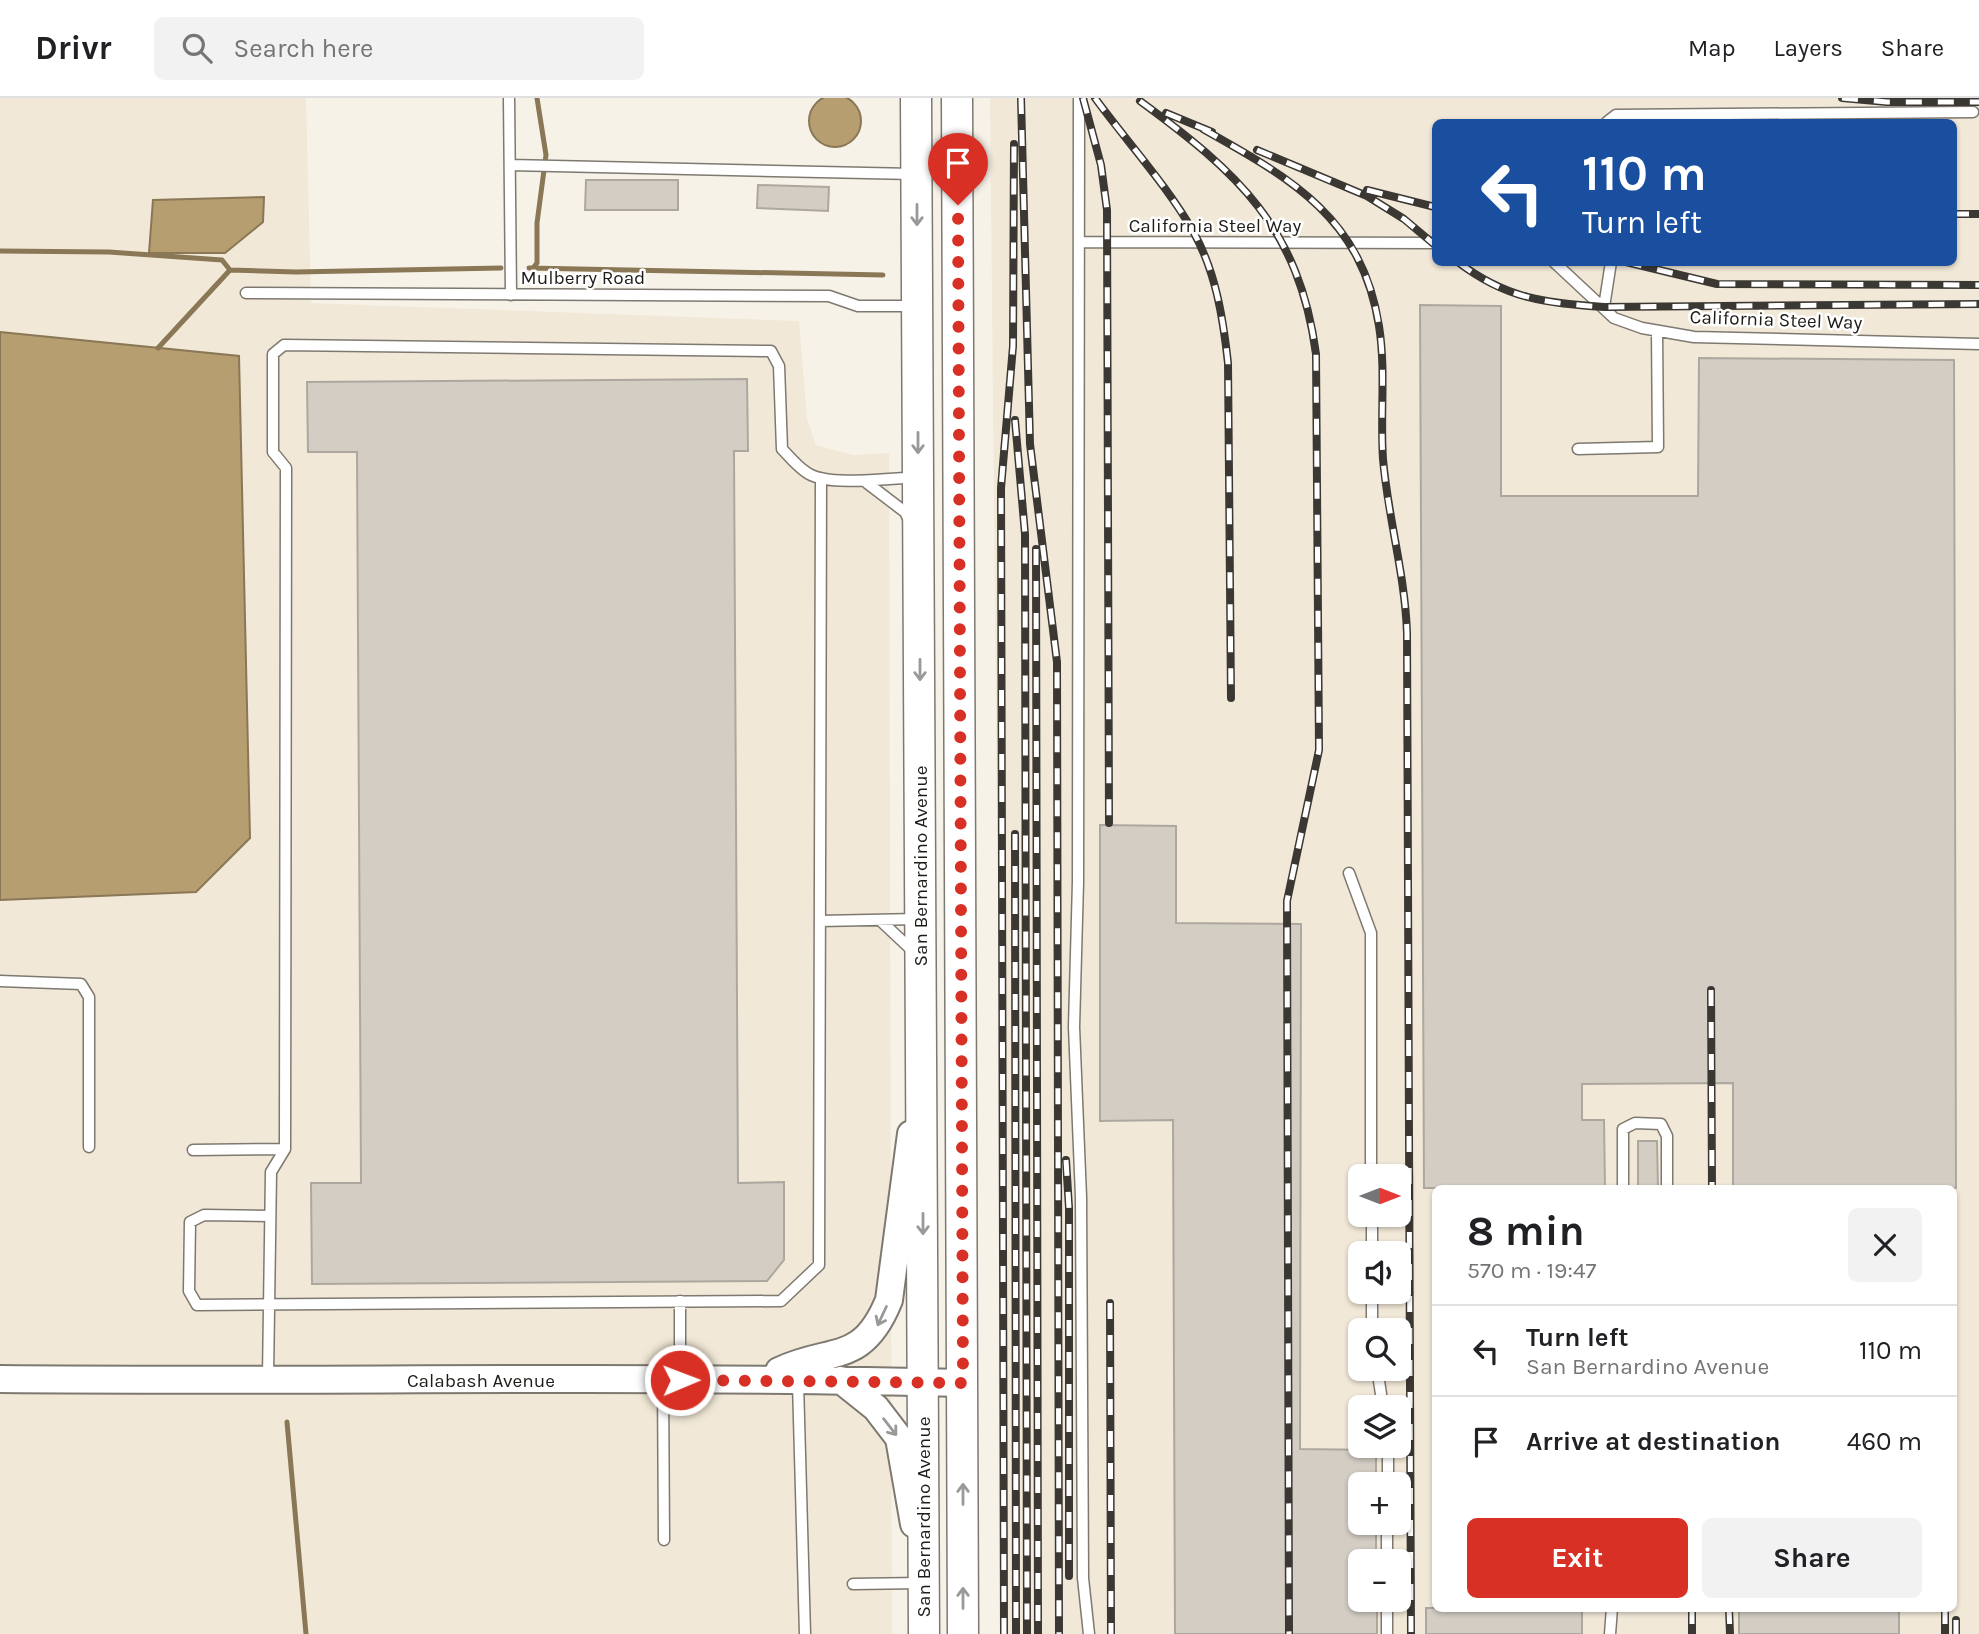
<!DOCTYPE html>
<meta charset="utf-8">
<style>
:root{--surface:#fff;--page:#f2f2f2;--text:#202124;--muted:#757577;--line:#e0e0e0;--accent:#d93025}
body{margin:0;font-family:Karla,sans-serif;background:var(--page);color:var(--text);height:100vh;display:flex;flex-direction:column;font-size:26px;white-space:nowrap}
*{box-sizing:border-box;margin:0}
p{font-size:23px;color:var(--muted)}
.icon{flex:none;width:38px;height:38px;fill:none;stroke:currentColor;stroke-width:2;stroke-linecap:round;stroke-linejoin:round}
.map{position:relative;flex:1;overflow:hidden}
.panel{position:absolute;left:1432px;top:1087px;width:525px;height:427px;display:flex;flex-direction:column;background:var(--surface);border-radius:10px;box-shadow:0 2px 5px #0004}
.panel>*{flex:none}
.hud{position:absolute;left:1432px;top:21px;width:525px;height:147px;border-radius:10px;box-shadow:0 2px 5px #0004;background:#1a4fa0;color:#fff;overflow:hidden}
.needle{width:46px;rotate:90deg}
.controls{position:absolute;left:1348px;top:1066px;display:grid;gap:14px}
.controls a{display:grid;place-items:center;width:63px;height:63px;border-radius:10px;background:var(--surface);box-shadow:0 2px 5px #0004;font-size:35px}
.pin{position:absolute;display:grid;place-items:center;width:60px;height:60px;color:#fff;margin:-72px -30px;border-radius:50% 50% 50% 0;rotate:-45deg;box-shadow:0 0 7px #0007}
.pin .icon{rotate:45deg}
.me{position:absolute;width:77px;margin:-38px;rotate:89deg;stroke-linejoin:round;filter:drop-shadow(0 0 5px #0008)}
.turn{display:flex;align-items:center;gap:24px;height:147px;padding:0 35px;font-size:32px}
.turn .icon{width:91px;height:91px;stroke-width:2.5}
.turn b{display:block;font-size:49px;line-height:60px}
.round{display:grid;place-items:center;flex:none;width:74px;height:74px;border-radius:10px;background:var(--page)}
.overview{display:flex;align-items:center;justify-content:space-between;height:119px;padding:0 35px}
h1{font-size:42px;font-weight:700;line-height:52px}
.primary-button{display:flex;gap:14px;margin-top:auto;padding:14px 35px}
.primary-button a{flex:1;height:80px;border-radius:10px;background:var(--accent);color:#fff;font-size:28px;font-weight:700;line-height:80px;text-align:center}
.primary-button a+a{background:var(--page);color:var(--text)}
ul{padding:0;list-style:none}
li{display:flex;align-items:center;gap:21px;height:91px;padding:0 35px;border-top:2px solid var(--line)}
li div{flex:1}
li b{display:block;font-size:26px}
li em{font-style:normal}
header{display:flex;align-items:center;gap:42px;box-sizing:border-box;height:98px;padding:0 35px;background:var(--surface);border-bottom:2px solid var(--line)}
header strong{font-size:33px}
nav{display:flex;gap:38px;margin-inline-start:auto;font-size:24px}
.search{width:490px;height:63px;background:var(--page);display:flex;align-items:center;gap:18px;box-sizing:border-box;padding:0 24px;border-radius:10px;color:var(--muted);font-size:26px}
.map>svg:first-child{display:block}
</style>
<header>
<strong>Drivr</strong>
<div class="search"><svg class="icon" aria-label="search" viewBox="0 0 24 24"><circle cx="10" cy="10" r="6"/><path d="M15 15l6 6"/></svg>Search here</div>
<nav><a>Map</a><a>Layers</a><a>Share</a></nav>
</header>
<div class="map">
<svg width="1979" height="1536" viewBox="0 0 1979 1536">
<rect width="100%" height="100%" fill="#f7f2e8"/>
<path fill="#f1e8d7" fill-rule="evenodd" d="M0,0H306L311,205L799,223L807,321L816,347L853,357L889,355L892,1536H0Z
M990,0H1979V1536H1005ZM1435,24H1953V164H1435ZM1360,1078H1398V1116H1360ZM1435,1090H1953V1510H1435ZM1360,1155H1398V1194H1360ZM1360,1232H1398V1270H1360ZM1360,1309H1398V1348H1360ZM1360,1386H1398V1424H1360ZM1360,1463H1398V1502H1360Z"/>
<path fill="#b79e70" stroke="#897756" stroke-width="2" d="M809 23a26 26 0 1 1 52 0a26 26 0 1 1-52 0Z
M264,99L263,124L225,155H149L153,102Z
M0,234L239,258L250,740L196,794L0,802Z"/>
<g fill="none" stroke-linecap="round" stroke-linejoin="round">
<path stroke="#897756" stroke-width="5" d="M0,153L109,154L222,162L230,172
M529,170L883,177
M533,170L537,165V125L546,57L537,0
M158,250L230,172L296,174L501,170
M287,1324L306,1536"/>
</g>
<path fill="#d3cdc4" stroke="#ada89f" stroke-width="2" d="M586,82H678V112H585Z
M758,87L829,89L828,113L757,110Z
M1420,207L1501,208V398H1698L1699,260L1954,262L1956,1090H1733V985L1582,986V1022H1604L1605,1090H1424Z
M747,281L748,353H734L738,1085L784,1084V1162L767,1183L312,1186L311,1085H361L357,354H308L307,284Z
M1100,727L1176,728V825L1301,826L1300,1351L1376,1352V1386H1360V1424H1376V1463H1360V1502H1377V1536H1175L1173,1022L1100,1023Z
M1638,1043H1657L1658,1090H1638Z
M1426,1510H1582V1536H1426Z
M1739,1510H1899V1536H1739Z"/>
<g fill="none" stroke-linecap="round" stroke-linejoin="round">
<g stroke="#7e7970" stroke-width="13">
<path id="lane" d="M509,0L511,197
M1079,0L1078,784L1074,929L1081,1099L1083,1480L1089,1536
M1607,24L1616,17L1973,14
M510,67L913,76
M1079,144L1435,145
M1554,164L1614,220L1642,230L1694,239L1979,246
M246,195L829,198L858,208H912
M1604,209L1611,164
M1578,351L1658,349L1657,233
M867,385L905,414L910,424
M1349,775L1371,835V1078
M820,823L917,821
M882,824L915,855
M0,883L81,886L89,899V1049
M193,1052L285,1051
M1623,1090V1031L1635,1025L1661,1026L1667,1038V1090
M1372,1116V1155
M270,1118L204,1117L190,1124L189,1193L197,1207L781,1203L819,1167L821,380
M1372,1194V1232
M1377,1270L1383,1309
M268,1279L271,1074L285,1051L286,370L273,354V256L284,247L771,253L779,268L782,351C789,358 797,368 806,374C827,390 888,379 914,380
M680,1280V1203
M663,1282L664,1442
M798,1285L805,1536
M1388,1348V1386
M1387,1463V1424
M853,1486L920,1485
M1387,1536V1502
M1610,1536L1612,1510"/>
</g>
<g stroke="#7e7970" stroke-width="30">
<path id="secondary" d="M779,1273C830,1248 862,1269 889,1202L911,1036
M0,1281C321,1284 642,1277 963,1285
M841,1282L876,1310L899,1340L914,1426"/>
</g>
<g stroke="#7e7970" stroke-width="33">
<path id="primary" d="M916,0L924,1536
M957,0L963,1536"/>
</g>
<use href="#lane" stroke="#fff" stroke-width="10"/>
<use href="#secondary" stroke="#fff" stroke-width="26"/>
<use href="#primary" stroke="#fff" stroke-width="30"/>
<g stroke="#3b3834" stroke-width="8">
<path id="rail" d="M1021,0L1030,346L1057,564L1059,1536
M1083,0L1101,67L1107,112L1109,725
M1095,0C1127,44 1167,87 1194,135C1216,175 1223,220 1228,265L1231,600
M1842,0L1887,4H1979
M1140,3C1238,75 1299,129 1316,256L1319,652L1287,803L1289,1536
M1166,15L1212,34
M1203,31C1290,80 1362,119 1379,228C1386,272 1380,317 1383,361C1388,420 1405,476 1407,535L1411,1536
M1257,52L1367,98L1404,121L1435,147
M1367,92L1435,109
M1953,116H1979
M1458,164C1506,201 1546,205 1604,209L1979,206
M1626,164L1717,186L1979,187
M1015,322L1025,436L1027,1536
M1036,451L1038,1536
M1015,736L1016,1536
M1711,892L1712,1090
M1066,1062L1069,1110V1478
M1110,1205L1111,1536
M1692,1510V1536
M1729,1510L1730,1536
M1945,1510V1536
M1004,1536L1001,390L1013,248L1014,46
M1956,1536V1522"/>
</g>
<use href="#rail" stroke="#fff" stroke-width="5" stroke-dasharray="16" stroke-linecap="butt"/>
</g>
<defs><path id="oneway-shaft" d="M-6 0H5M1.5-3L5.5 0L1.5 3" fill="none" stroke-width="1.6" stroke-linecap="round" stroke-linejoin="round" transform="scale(1.75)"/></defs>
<g stroke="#9a9997">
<use href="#oneway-shaft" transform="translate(917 117) rotate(90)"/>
<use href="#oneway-shaft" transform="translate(918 345) rotate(90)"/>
<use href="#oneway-shaft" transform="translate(920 572) rotate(90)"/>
<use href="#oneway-shaft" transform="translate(923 1126) rotate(90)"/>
<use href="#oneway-shaft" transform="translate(882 1218) rotate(115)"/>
<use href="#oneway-shaft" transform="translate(890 1329) rotate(52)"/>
<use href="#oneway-shaft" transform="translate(963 1396) rotate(-90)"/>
<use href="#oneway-shaft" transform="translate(963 1500) rotate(-90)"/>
</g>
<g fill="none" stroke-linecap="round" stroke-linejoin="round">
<path stroke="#d93025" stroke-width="12" stroke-dasharray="0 21.6" d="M680,1282L963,1285L958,107"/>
</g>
<g text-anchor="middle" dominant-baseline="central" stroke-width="5" stroke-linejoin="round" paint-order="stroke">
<g font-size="19" fill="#1e1c18" stroke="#fff">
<text x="1215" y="128">California Steel Way</text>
<text x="583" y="180">Mulberry Road</text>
<text transform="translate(1776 222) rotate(2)">California Steel Way</text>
<text transform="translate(921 768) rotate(-90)">San Bernardino Avenue</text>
<text x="481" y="1283">Calabash Avenue</text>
<text transform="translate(924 1419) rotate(-90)">San Bernardino Avenue</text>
</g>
</g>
</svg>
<div class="controls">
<a><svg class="needle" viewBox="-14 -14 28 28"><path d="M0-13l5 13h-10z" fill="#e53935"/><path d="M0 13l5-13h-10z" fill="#757577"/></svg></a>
<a><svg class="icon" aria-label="sound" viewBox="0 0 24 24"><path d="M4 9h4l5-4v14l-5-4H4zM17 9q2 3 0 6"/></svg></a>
<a><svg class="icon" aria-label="search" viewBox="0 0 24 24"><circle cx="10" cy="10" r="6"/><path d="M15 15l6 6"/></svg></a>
<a><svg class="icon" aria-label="layers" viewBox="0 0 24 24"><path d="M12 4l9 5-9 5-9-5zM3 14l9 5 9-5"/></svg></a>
<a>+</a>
<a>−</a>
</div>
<div class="pin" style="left:958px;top:107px;background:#d93025"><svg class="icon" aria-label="arrive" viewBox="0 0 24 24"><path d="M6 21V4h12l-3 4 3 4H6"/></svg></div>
<svg class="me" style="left:680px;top:1282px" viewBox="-20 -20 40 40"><circle r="17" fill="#d93025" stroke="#fff" stroke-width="3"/><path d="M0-11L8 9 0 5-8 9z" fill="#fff"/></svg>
<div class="hud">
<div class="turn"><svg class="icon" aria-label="left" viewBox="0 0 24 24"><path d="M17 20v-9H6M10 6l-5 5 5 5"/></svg><div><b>110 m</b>Turn left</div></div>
</div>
<section class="panel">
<div class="overview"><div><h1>8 min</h1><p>570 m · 19:47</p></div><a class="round"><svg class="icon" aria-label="close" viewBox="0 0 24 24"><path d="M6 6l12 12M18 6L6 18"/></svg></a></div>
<ul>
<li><svg class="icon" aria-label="left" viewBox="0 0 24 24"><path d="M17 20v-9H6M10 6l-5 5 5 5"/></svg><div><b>Turn left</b><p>San Bernardino Avenue</p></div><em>110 m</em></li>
<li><svg class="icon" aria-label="arrive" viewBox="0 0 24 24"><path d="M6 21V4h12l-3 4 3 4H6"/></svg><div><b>Arrive at destination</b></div><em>460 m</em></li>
</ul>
<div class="primary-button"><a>Exit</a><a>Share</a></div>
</section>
</div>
